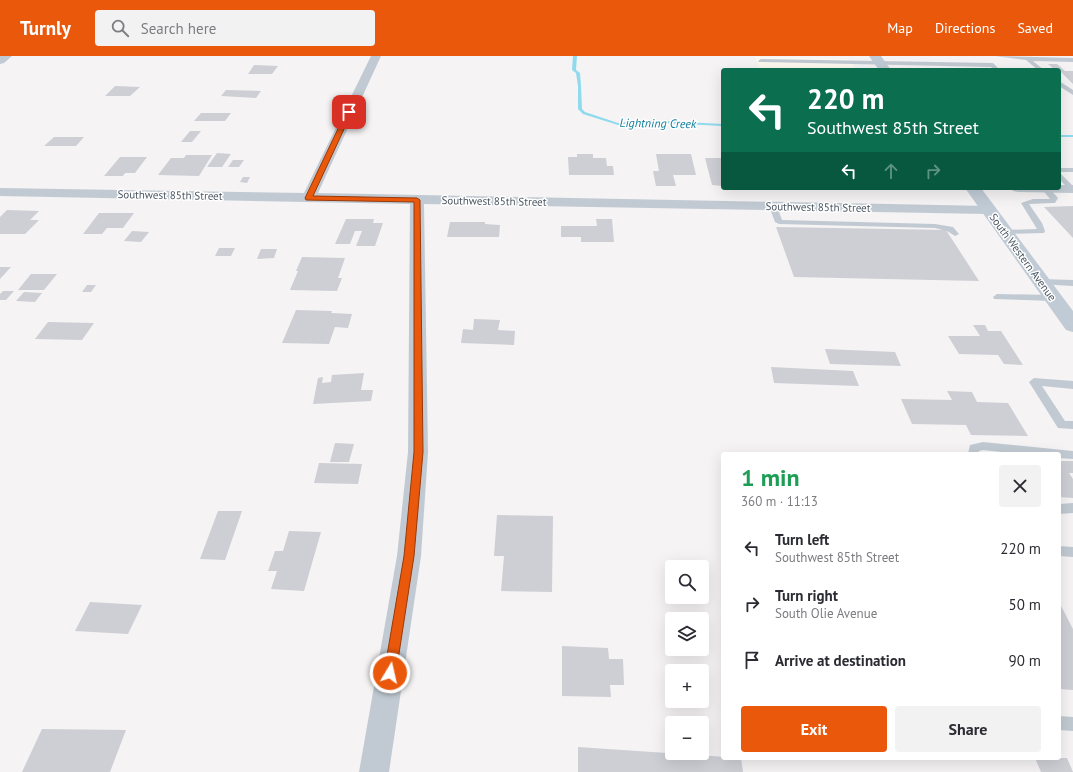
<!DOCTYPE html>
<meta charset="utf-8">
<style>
:root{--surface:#fff;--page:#f2f2f3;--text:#2b2b33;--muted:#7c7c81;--accent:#ea580c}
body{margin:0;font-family:"PT Sans",sans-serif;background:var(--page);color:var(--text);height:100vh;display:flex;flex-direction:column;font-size:15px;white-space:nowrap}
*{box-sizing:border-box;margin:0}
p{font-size:13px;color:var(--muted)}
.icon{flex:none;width:22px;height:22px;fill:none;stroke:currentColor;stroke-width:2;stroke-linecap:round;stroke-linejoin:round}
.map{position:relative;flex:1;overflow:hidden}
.panel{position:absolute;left:721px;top:396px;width:340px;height:308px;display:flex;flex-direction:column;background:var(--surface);border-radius:4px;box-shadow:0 4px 16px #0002}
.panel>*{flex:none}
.top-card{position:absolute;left:721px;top:12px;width:340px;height:122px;border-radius:4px;box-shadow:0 4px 16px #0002;background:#0b6e4f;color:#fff;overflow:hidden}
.buttons{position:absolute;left:665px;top:504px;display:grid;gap:8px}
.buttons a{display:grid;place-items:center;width:44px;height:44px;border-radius:4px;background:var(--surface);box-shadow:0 4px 16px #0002;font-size:20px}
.pin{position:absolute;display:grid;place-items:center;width:34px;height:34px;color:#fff;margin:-17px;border-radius:8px;box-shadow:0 2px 6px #0006}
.me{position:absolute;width:44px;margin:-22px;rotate:9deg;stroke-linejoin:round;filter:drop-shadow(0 0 3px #0008)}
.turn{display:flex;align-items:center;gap:14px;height:84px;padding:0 20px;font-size:18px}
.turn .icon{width:52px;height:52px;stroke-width:2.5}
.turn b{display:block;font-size:28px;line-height:34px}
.lanes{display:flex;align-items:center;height:38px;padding:0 20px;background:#0003;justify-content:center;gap:20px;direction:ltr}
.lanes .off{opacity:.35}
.round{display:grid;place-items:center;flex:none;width:42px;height:42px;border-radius:4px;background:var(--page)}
.overview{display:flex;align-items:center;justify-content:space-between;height:68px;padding:0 20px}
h1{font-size:24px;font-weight:600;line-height:30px;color:#1e9e55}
.cta{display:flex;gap:8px;margin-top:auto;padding:8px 20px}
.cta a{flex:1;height:46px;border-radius:4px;background:var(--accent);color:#fff;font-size:16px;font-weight:600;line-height:46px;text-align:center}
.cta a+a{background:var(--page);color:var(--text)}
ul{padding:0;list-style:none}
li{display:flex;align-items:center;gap:12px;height:56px;padding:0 20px}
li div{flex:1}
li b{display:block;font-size:15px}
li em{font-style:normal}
header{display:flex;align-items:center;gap:24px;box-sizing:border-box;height:56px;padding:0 20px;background:var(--accent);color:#fff}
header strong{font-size:19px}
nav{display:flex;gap:22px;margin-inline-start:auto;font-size:14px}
.search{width:280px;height:36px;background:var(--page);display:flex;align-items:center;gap:10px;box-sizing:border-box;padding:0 14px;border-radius:4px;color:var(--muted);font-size:15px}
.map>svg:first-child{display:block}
</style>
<header>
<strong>Turnly</strong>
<div class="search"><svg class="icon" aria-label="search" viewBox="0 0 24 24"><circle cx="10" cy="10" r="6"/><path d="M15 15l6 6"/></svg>Search here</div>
<nav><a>Map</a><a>Directions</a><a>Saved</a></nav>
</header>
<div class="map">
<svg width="1073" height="716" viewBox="0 0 1073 716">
<rect width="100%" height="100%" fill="#f5f3f3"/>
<path fill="#fdf9ef" d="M755,1L849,3L857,14H761Z"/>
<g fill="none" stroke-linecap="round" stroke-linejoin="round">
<path fill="#90daee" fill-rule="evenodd" d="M573,0H577L576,14L580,17L581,30L582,53L585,56L618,67L643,64L723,68V70L643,66L618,69L583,58L578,53V30L576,17L572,14Z
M1059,79H1073V81H1059Z"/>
</g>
<path fill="#cdcfd5" d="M1048,8H1057L1065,15H1073V28L1059,14H1055Z
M254,9L278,10L272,18H248Z
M115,30L140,31L130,40H105Z
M226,34L261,35L256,42L221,40Z
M201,57H231L225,65H194Z
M190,75H201L192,86H181Z
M54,81H84L76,90H44Z
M217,97L231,98L222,111H207Z
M577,98H593V102H606L607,110H613L614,119H569L568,101H577Z
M656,98H691L696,119H673L676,130H656L653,115H659Z
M186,99H212L199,120L158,119L171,102H184Z
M120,101H147L135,117H125L123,120H104Z
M705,102H723V130L712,129Z
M233,104H244L239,111H228Z
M243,121H250L247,127L240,126Z
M1073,150V182L1044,151Z
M7,154L39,155L30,164H39L25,178H0V161Z
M99,157H134L123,172H107L102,178H83Z
M346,163H374L373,167H383L375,190H356L362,175H355L350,188H335Z
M596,163H612L614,186H581V181H561V170H597Z
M450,166H485V168L500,169L499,181H447Z
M776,171L946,174L979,225L794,221Z
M132,175L149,176L141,186L124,185Z
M219,192H235L231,200H215Z
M261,193H277L274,202L257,203Z
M302,201L345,202L338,222H342L337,235L290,234L298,215H296Z
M0,211H11L0,223Z
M31,218H57L44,234H18Z
M87,229H96L91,236H82Z
M3,235H14L6,244H0V238Z
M24,236L42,237L35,246L16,245Z
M296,254L332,255L331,257L352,258L348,272L335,271L329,288L282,287Z
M474,263L500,264L498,274L515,275L514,289L461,287L463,273L473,274Z
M48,266L94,267L82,284L35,283Z
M973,269H985L988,275H1001L1023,309L1004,308L998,299L959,298L948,280H980Z
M825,293L895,296L901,310L830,308Z
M771,311L853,315L859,330L774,327Z
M364,317L361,334H373L371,345L313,348L318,322L323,321L322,327L331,326L332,319Z
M947,335L972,336L977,346L1008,347L1028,380L971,379L966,369L912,368L901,343L952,344Z
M335,387L354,388L349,406H330Z
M1059,405H1073V417H1069L1073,423V442L1059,441Z
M319,407L362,408L358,428L314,427Z
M218,455H242L225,504L200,503Z
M497,459L553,460L552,536L501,535L504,500H494Z
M289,475L321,476L304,535L271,533L277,515H268L275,495H283Z
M90,546L142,549L128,578L75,575Z
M1059,546L1073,573V634L1059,633Z
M562,590L608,592L609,603H623L624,629H610L611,641L562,640Z
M42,673L126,674L110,716H22Z
M578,691L741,702L743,716H578Z
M1035,702H1067L1073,716H1041Z"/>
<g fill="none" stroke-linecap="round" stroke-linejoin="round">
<path fill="#c1cad2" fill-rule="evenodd" d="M995,0L1073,2V6L1033,5L1044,14H1038L1026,4Z
M761,3L993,7L1000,14H994L991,11L759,6L758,5Z
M1059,25L1073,34V39L1059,30Z
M1059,112H1073V116H1059Z
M1059,117L1061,118L1073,130V135L1070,134L1059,123Z
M1041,132H1049L1058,142L1055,147H1052L1029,148L1042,167L1045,175L1044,177L1001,178V174H1004L1037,173L1021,147L1033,143H1050Z
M770,148H776L782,164L935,168L953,171L959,178L955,180L947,175L935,172L779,168L775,166L769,150Z
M1041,223L1073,224V230L1038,228L1037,226Z
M997,238L1053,239L1057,242L1053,245L994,243L993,241Z
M1034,322L1073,325V333L1042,330L1065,365H1073V373L1058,372L1029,326Z
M983,386L1073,395V403L1059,402V398H1021L983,394L979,395L978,398H968L970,389Z
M1073,447V457L1059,458V448Z
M1059,490L1073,491V501L1059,500Z
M1059,660L1073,661V675L1059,674Z"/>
<path fill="#c1cad2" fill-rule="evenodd" d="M0,0H12L4,7L0,8Z
M371,0H381L318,137L988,150L993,151L995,154L993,157L988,158L424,148L428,396L421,500L389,716H359L397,500L408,396L410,148L0,140V132L304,137Z
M1059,129H1073V137L1018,136L1013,135L1011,132H1059Z"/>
<path fill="#c1cbd6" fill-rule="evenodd" d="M869,0H881L891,14H879Z
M965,132H981L1073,255V276L1066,274Z"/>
</g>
<path fill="#ea580c" stroke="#983908" d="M349,55L352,56L313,140L417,142L420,144L423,396L414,500L396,617L395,622L390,623L386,622L384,617L404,500L414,396V146L306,144L305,142L346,56Z"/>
<g text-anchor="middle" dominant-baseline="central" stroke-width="3" stroke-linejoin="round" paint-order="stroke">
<g font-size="11" fill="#4a5661" stroke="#fff">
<text transform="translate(170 139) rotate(1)">Southwest 85th Street</text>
<text transform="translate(494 145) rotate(1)">Southwest 85th Street</text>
<text transform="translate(818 151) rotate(1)">Southwest 85th Street</text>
<text transform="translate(1023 201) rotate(54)">South Western Avenue</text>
</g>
<g font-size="12" font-style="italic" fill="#0c7c9b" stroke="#fff">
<text transform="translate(658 67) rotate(1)">Lightning Creek</text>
</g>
</g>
</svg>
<div class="buttons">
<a><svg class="icon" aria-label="search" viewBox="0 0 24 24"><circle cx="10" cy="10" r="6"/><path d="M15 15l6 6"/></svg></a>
<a><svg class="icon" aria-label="layers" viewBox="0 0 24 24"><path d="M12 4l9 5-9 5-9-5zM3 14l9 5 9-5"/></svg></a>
<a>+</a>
<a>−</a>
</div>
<div class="pin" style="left:349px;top:56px;background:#d93025"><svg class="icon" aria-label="arrive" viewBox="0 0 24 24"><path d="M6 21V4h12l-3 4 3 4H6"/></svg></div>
<svg class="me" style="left:390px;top:617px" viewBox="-20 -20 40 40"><circle r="17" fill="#ea580c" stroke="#fff" stroke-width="3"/><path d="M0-11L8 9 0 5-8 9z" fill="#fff"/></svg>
<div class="top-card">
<div class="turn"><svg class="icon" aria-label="left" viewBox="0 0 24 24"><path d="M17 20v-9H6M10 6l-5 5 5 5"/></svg><div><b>220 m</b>Southwest 85th Street</div></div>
<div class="lanes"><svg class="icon" aria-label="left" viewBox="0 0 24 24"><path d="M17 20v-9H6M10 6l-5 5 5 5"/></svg><svg class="icon off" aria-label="ahead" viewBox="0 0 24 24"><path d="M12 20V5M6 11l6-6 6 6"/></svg><svg class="icon off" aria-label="right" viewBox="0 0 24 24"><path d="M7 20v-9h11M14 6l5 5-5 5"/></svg></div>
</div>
<section class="panel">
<div class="overview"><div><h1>1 min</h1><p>360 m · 11:13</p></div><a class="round"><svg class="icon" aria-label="close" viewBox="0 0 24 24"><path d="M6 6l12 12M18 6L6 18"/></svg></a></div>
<ul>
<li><svg class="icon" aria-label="left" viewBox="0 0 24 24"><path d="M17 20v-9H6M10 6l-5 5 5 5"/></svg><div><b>Turn left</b><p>Southwest 85th Street</p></div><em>220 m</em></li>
<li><svg class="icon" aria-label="right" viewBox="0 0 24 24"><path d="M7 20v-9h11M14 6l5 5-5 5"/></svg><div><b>Turn right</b><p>South Olie Avenue</p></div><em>50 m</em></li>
<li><svg class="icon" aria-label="arrive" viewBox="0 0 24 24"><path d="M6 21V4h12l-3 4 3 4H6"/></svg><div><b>Arrive at destination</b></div><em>90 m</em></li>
</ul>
<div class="cta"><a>Exit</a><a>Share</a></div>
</section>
</div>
